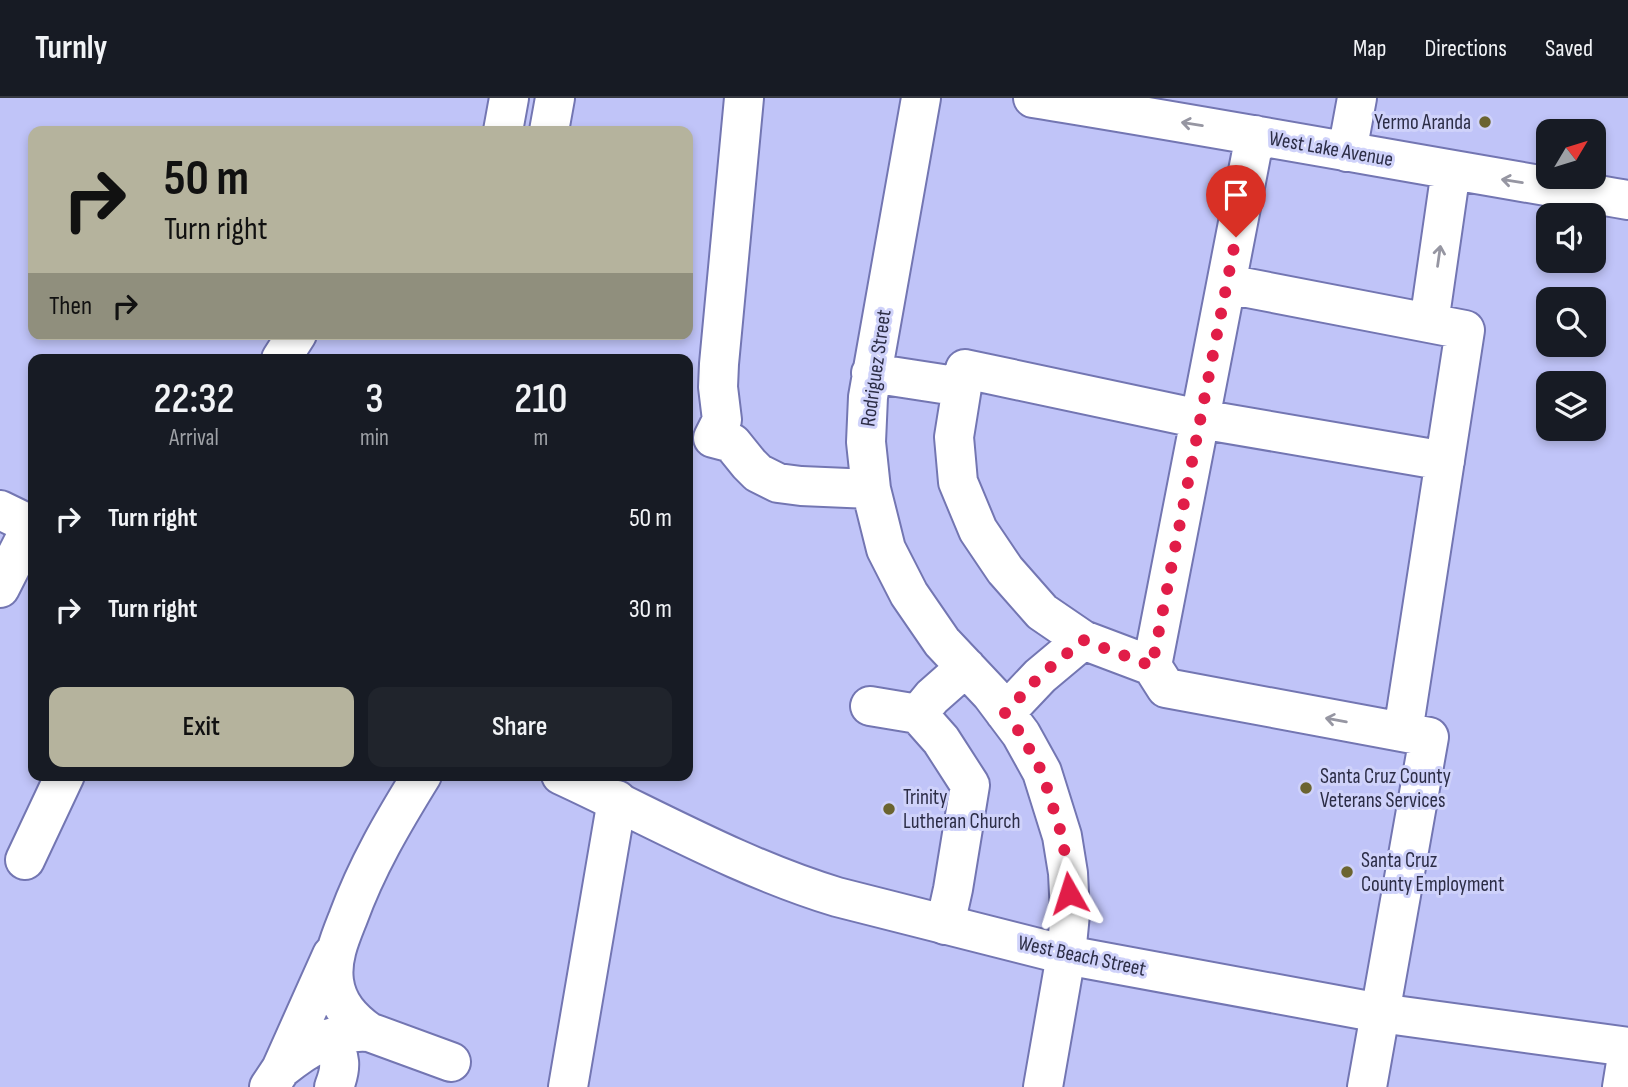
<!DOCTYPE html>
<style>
:root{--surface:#171b24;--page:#20242c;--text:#f1f3f6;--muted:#9ea1a6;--line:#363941;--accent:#b5b39d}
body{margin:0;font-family:"Sofia Sans Condensed",sans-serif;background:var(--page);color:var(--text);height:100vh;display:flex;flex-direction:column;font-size:26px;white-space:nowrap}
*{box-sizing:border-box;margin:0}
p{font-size:23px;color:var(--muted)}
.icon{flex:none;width:38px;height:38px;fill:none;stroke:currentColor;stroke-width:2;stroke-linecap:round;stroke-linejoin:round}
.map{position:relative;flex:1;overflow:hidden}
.panel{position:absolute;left:28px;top:256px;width:665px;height:427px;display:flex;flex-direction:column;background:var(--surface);border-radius:14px;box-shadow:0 4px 10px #0003}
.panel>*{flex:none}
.top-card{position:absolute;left:28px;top:28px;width:665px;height:214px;border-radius:14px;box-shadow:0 4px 10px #0003;background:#b5b39d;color:#111;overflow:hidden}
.needle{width:46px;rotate:52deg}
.tools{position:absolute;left:1536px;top:21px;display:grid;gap:14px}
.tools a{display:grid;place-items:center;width:70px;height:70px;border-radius:14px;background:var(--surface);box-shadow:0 4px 10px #0003;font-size:35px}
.pin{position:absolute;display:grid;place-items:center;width:60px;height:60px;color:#fff;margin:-72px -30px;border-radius:50% 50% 50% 0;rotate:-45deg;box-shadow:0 0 7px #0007}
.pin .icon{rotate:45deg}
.me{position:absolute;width:77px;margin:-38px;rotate:354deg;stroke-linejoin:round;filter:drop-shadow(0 0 5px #0008)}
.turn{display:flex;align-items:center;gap:24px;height:147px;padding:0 21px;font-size:32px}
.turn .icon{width:91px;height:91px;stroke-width:2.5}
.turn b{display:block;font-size:49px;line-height:60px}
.then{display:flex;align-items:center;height:66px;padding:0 21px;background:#0003;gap:14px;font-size:26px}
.eta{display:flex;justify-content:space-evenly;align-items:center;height:119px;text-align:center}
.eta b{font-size:42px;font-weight:600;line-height:49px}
.button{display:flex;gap:14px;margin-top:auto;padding:14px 21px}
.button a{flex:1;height:80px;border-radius:14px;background:var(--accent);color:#111;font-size:28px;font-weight:600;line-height:80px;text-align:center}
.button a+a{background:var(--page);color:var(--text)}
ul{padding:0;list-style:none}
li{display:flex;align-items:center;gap:21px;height:91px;padding:0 21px}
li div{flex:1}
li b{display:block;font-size:26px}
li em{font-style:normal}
header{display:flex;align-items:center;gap:42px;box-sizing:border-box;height:98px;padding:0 35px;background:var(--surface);border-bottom:2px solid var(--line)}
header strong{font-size:33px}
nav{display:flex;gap:38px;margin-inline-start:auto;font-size:24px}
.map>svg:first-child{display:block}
</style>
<header>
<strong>Turnly</strong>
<nav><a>Map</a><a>Directions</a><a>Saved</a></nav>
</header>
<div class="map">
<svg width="1628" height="989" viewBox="0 0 1628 989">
<rect width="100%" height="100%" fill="#c0c4f8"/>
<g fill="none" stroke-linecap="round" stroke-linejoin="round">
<g stroke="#7376b2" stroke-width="42">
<path id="minor" d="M744,0L719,266L718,289L722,322L713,340L732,345L749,366L758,375L778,385L801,388L871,391
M921,0L868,299L866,344L871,391L886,451L909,496L942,544L991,596L1021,636L1042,674L1062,738L1068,775L1070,816L1066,857L1043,989
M1033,0C1232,32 1430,69 1628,102
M503,33L509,0
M549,33L555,0
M1255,37L1200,321L1445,363
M1347,54L1357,0
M1227,186L1465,232L1403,634
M1429,225L1451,72
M281,261L297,236
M871,275L962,289L954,339L958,384L978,432L1005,472L1042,514L1083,542L1040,578L1005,615
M962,289L965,271L1200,321L1152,568L1083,542
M0,490L32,427
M1152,568L1166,590L1429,639L1367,989
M870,608L918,616L932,599L966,569
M918,616L941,642L970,687L953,791L945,827
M422,677C393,724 367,768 348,820C340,840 331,861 334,883C337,906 351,921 369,934L451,964
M25,762L65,677
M330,940C341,959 342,969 334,989
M281,971C306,951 336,931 369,934
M269,989L281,971L332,857
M568,989L617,702"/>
</g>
<g stroke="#7376b2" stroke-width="42">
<path id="major" d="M0,412L33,428
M561,677C652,719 741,770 837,799L1066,857L1380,915L1628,949
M1622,989L1628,952"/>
</g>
<use href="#minor" stroke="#fff" stroke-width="38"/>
<use href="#major" stroke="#fff" stroke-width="38"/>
</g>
<defs><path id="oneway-shaft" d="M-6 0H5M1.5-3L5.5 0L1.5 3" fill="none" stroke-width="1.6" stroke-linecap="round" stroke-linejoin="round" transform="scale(1.75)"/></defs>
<g stroke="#9696a2">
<use href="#oneway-shaft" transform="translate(1192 26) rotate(-171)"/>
<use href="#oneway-shaft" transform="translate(1512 83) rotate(-171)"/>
<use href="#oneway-shaft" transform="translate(1439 158) rotate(-82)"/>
<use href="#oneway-shaft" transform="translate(1336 622) rotate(-170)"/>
</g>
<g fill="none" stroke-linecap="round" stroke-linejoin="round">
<path stroke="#e11d48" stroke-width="12" stroke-dasharray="0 21.6" d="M1069,795L1068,775L1062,738L1042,674L1021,636L1005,615L1040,578L1083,542L1152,568L1236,139"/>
</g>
<g fill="#6b6430" stroke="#cfd2fa" stroke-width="2.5">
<circle cx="1485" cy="24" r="7"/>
<circle cx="1306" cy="690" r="7"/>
<circle cx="889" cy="711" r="7"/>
<circle cx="1347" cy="774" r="7"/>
</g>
<g text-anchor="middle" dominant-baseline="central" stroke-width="6" stroke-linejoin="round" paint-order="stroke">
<g font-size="21" fill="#2c2d46" stroke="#cfd2fa" text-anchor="start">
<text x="1471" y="24" text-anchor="end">Yermo Aranda</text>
<text x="1320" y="678">Santa Cruz County<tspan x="1320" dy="24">Veterans Services</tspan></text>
<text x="903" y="699">Trinity<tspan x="903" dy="24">Lutheran Church</tspan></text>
<text x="1361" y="762">Santa Cruz<tspan x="1361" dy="24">County Employment</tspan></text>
</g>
<g font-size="21" fill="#2c2d46" stroke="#cfd2fa">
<text transform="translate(1331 51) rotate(10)">West Lake Avenue</text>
<text transform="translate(876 270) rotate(-82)">Rodriguez Street</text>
<text transform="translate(1082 858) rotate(12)">West Beach Street</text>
</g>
</g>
</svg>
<div class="tools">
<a><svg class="needle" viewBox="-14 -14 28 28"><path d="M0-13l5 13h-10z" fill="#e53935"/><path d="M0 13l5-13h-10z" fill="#9ea1a6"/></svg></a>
<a><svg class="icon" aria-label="sound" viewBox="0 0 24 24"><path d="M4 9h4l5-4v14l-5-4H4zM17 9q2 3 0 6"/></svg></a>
<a><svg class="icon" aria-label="search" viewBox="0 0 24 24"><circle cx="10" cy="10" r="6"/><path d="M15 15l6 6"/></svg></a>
<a><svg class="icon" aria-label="layers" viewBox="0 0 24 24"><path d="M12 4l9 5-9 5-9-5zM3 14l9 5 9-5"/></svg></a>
</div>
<div class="pin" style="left:1236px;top:139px;background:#d93025"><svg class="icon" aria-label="arrive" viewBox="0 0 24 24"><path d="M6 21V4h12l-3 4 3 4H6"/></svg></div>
<svg class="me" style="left:1069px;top:795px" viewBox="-20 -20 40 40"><path d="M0-17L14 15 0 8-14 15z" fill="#e11d48" stroke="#fff" stroke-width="4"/></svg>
<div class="top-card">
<div class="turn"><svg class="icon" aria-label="right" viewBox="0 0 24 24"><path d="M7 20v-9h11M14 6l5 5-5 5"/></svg><div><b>50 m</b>Turn right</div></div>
<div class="then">Then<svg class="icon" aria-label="right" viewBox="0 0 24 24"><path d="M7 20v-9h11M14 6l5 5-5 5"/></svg></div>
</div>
<section class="panel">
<div class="eta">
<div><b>22:32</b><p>Arrival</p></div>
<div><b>3</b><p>min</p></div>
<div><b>210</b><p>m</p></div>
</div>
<ul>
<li><svg class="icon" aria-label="right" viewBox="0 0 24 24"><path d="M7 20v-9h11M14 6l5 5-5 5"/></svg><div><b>Turn right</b></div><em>50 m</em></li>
<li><svg class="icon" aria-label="right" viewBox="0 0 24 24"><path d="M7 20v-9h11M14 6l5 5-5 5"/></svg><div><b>Turn right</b></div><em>30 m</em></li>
</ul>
<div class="button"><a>Exit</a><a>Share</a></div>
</section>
</div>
